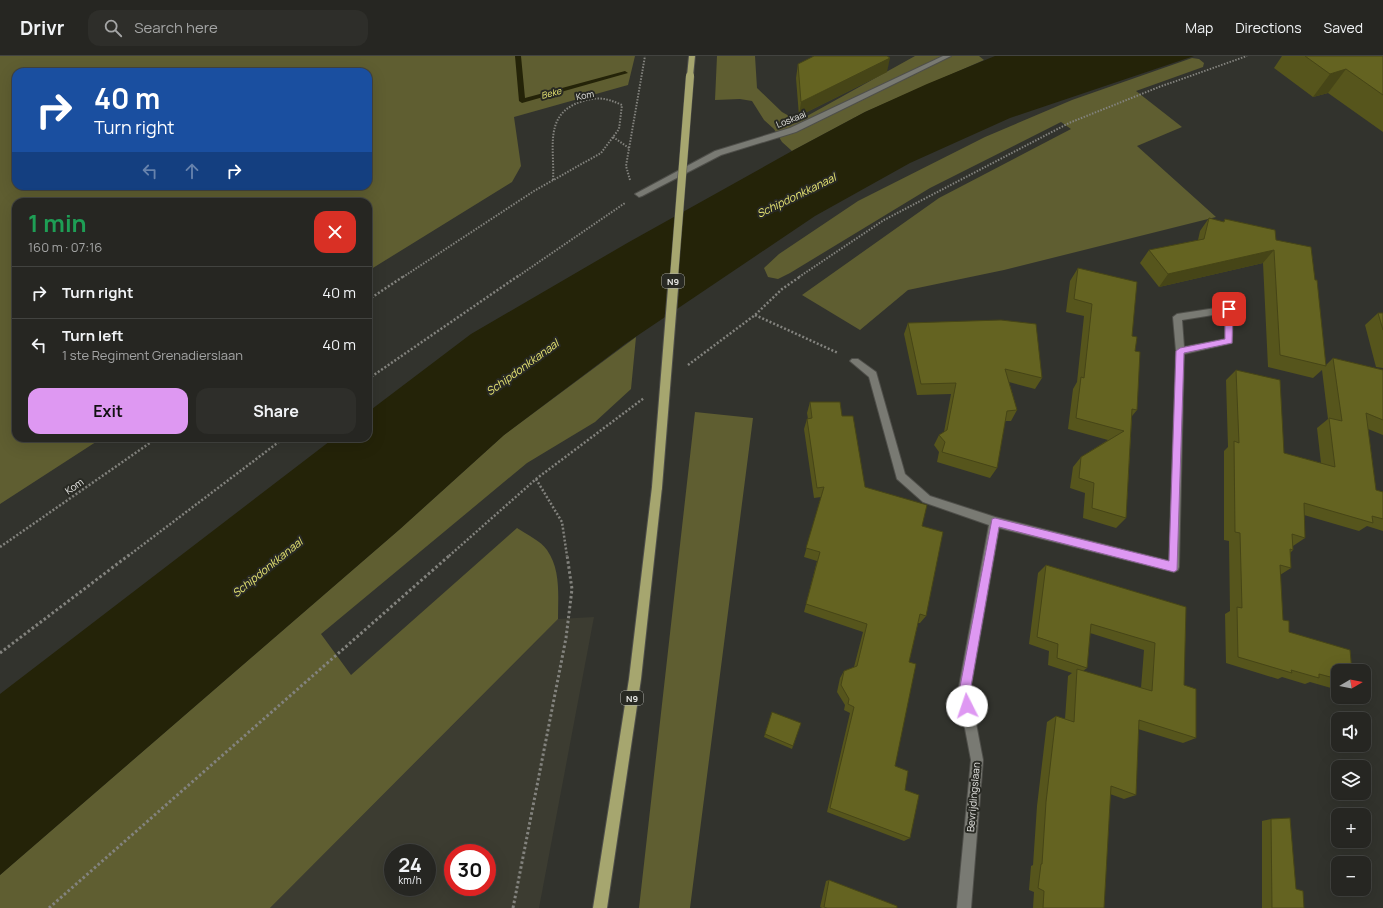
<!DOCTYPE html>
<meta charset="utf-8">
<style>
:root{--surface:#262622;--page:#2e2e2a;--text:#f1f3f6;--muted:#a4a5a5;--line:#424340;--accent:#de98f2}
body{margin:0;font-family:Manrope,sans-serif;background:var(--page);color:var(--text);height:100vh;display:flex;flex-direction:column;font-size:15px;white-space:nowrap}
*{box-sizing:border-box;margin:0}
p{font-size:13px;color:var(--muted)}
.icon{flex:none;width:22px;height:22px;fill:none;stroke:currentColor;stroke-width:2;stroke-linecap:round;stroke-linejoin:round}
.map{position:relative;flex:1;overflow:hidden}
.sheet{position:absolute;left:12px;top:142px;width:360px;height:244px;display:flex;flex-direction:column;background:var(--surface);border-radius:12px;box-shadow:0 4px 16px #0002,0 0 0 1px var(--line)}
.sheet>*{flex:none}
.top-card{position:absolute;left:12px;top:12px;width:360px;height:122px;border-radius:12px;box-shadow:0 4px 16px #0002,0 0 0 1px var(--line);background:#1a4fa0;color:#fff;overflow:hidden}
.needle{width:26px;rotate:80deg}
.controls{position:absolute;left:1331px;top:608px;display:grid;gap:8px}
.controls a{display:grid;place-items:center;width:40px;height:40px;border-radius:8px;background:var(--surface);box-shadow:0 4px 16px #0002,0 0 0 1px var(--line);font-size:20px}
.speed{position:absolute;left:384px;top:788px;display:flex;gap:8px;font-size:20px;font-weight:700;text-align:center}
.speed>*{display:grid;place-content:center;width:52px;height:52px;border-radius:50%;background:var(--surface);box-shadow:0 4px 16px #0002,0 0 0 1px var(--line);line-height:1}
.speed small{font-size:10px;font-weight:400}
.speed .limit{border:6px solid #d22;background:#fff;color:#111}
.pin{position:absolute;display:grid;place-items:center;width:34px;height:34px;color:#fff;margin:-17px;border-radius:8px;box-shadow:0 2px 6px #0006}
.me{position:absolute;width:44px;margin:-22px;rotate:356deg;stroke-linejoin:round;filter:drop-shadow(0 0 3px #0008)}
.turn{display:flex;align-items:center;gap:14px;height:84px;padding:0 16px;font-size:18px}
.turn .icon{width:52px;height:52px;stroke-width:2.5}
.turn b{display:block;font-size:28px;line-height:34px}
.lanes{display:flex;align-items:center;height:38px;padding:0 16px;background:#0003;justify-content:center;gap:20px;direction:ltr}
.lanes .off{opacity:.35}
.round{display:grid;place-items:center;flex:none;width:42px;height:42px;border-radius:12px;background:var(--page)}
.overview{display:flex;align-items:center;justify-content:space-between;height:68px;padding:0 16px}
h1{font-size:24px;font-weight:700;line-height:30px;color:#1e9e55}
.cta{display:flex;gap:8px;margin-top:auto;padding:8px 16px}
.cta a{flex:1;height:46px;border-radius:12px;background:var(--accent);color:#111;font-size:16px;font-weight:700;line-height:46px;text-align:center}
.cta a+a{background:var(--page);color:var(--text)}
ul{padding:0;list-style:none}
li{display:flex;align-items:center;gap:12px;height:52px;padding:0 16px;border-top:1px solid var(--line)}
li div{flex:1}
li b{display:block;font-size:15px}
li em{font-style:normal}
header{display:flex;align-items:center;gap:24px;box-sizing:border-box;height:56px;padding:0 20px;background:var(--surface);border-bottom:1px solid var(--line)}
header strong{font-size:19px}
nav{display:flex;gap:22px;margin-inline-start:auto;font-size:14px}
.search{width:280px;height:36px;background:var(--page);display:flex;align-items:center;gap:10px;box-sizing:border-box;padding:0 14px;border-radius:12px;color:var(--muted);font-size:15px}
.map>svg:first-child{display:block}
</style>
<header>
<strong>Drivr</strong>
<div class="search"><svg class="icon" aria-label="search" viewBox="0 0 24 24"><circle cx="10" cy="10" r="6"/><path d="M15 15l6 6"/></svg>Search here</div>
<nav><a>Map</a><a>Directions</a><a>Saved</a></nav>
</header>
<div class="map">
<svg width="1383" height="852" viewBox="0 0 1383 852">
<rect width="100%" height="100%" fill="#32332d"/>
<path fill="#3c3c31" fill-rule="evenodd" d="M594,561L539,852H270L558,563ZM393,797H427V831H393ZM453,797H487V831H453Z"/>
<path fill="#5f5e31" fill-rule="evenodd" d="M0,0H635L628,29L514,61L521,110L512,126L368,215V146H16V382H102L0,448ZM16,16H368V130H16Z
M717,0H755L757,32L782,56L798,65L915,0H979L984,4L865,56L792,95L782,86L774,73L764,64L752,45L740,43L715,44Z
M1192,2L1199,3L1204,7L1203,11L1136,35L1182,71L1137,90L1216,161L1004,214L908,234L860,274L802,239L939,142L1071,73L1061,66L930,132L790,217L778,223L768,221L764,212L779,198L858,145L985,81L1072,44Z
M636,281L631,333L595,366L527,407L321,578L351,619L517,472C526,478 541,485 547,494C561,514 558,540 558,563L270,852H0V819L400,473L504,379Z
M695,356L753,362L690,852H639Z"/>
<path fill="#242308" d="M995,0H1194L1010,62L910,107L815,160L625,288L504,379L400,473L0,819V638L334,382H368V356L471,278L629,186L792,95L865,56L927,28Z"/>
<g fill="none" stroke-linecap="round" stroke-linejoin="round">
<path fill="#242308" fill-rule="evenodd" d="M515,0H521L525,42L625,15L628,17L522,47L519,45Z"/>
<g stroke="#4f4f4a" stroke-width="2">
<path id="minor" d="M943,0H951L796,76L721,99L642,140L639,141L635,138L715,95L790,72Z
M1229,250L1233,253L1232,287L1184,298L1179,511L1178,514L1174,516L999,472L970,636L983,704L971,852H957L971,704L958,636L989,469L923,446L897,423L869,321L850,305L852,303H858L876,316L905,418L930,440L995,461L1169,505L1176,295L1173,261L1177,258ZM1225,257V283L1184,291L1182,264Z"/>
</g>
<g stroke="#4f4f4a" stroke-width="2">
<path id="primary" d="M689,0H695L693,20L690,22L687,20Z
M657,427L661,428L662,431L641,623L607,852H593L629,623L652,431L653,428Z"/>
</g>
<path stroke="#83837e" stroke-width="2" stroke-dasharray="1.5 1.5" stroke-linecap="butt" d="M613,81L629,92
M630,124L626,110L645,0
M403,221L534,135L601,97L619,73L622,49C607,42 596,40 580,46C543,59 555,94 553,124
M517,221L625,147
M799,221L884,164L1069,67L1159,31L1247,0"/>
<path stroke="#83837e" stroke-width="2.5" stroke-dasharray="2 2" stroke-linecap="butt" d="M368,244L404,220
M755,259L838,297
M688,309L755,259L782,233L801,220
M368,323L518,220
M536,423L562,466L567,500
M0,491L157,382
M128,500L284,382
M449,500L536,423L644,342"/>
<path stroke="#83837e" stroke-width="3" stroke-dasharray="2.5 2.5" stroke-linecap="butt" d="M0,597L129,499
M49,852L450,499
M513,852L566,582L572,533L567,499"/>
<use href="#minor" fill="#797a73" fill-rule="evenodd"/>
<use href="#primary" fill="#a6a66f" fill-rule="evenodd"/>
<g stroke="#4f4f4a" stroke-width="9" stroke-linecap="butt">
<path id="primary-bridge-far1" d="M674,221L690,20"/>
</g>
<g stroke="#4f4f4a" stroke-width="12" stroke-linecap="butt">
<path id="primary-bridge" d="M657,431L674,220"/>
</g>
<use href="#primary-bridge-far1" stroke="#a6a66f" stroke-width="8"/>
<use href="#primary-bridge" stroke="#a6a66f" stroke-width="10"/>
</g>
<path fill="#56551c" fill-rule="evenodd" d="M1282,0H1383V76L1328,37L1313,41L1274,12Z
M798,8L887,16L799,60L796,22Z
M1209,162L1223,166L1225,163L1276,184L1315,224L1326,309L1333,302L1383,314V379L1368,373L1376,434L1383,436V475L1367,470L1359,475L1304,459L1305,482L1293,490V494L1290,497L1291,512L1280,519L1283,564L1289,576L1338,615V634L1310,626L1305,628L1282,621L1278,623L1226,607L1225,558L1230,555L1229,485L1224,484V395L1228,391L1226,324L1236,314L1284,397L1321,407L1317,372L1328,363L1322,314L1313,322L1268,311L1263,207L1159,231L1140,207L1149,194L1198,184L1200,175Z
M1078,212L1132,280L1135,295L1137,354L1132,360L1126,462L1116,472L1083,462L1085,437L1070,432L1073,411L1081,401L1108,384L1068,373L1073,333L1077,326L1084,260L1066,256L1070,225Z
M1378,257H1383V312L1376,311L1365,269Z
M908,267L1042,322L1035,333L1009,326L1017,354L1011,365H1005L997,412L990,422L937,406L939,396L934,389L939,379L944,376L951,338L917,339L904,278Z
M810,346L842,360L865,431L922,470L926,560L920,567H918L909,606L895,710L905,734L910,782L904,785L827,756L850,657L844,654L845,649L837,636L840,622L844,615L854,611L863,576L804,556L817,505L804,501L821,441L814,442L804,373L807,363H808L807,357Z
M1046,509L1186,551L1184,629L1196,682L1183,687L1138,673L1136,739L1124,743L1110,738L1104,852H1033L1034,836L1029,834L1031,810L1033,809L1037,750L1047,666L1056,660L1065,663L1068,620L1072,617L1048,609L1049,595L1029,588L1038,517ZM1090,577L1144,594L1141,632L1083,615L1087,612Z
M772,656L793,690L792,693L764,681Z
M1271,763L1296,833L1304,852H1262V765Z
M829,824L897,852H822L820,851L826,825Z"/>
<path fill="#464517" d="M890,2L887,16L799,60L801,46Z
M1346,13L1328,37L1313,41L1330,18Z
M1274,194L1263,207L1159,231L1168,218Z"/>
<path fill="#646321" stroke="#464517" d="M814,0H887L890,2L801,46L798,8Z
M1305,0H1383V39L1346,13L1330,18Z
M1209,162L1224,166L1225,163L1275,174L1276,184L1311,191L1315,224H1317L1326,310L1280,299L1274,194L1168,218L1149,194L1204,183Z
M1078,212L1137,226L1132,280L1137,281L1135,295L1140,296L1137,354L1132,353L1126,462L1092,452L1094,427L1079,422L1081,401L1124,375L1076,362L1081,321L1084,322L1092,248L1074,243Z
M1378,257H1383V274Z
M1001,264L1036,268L1042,322L1005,313L1017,354L1007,355L997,412L942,396L945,386L939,379L947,374L956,327L921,328L908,267Z
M1333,302L1383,314V364L1366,357L1376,434L1383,436V463L1372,460L1373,467L1304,447L1305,482L1292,478L1293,494L1290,493L1291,512L1280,509L1283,564L1289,565V576L1350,594L1352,615H1338V623L1319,618V622L1291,614L1292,617L1238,601L1237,551L1242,552L1240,477L1235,476L1234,385L1239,387L1236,314L1280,324L1284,397L1335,411L1329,362L1342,365Z
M810,346H840L842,360H853L865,431L927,449L922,470L943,476L926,560L920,558L909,606L916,608L895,710L908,715L905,734L919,739L910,782L830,752L854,651L848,648L849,643L841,629L844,615L857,610L867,568L806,548L820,496L806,492L824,431L817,432L807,363L812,362Z
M1046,509L1186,551L1184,629L1196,633V682L1139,664L1136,739L1111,730L1104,852H1043L1044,835L1038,832L1041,808H1042L1046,746L1056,660L1074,666L1077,613L1152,635L1155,587L1091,568L1087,612L1057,602L1058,588L1037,581Z
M772,656L801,667L793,690L765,678Z
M1290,762L1296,833L1303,835L1304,852H1272L1271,763Z
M829,824L897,850V852H827L824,851Z"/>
<path fill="#de98f2" stroke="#90639d" d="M1229,250L1233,253L1232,287L1184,297L1177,514L1174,516L999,471L970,636L972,650L971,653L967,655L963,653L959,636L992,463L995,462L1169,505L1176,295L1180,292L1225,283V253Z"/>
<g text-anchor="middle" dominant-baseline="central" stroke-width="4" stroke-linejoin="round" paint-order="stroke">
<g font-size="9" font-style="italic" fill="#e9e773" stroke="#282923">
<text transform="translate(551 37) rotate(-15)">Beke</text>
</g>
<g font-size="9" fill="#e5e5e2" stroke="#282923">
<text transform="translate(585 39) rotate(-11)">Kom</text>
<text transform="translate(791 63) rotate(-22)">Loskaai</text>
</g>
<g fill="#282923" stroke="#acada9" stroke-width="1">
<rect x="662" y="218" width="22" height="14" rx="3"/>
<rect x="621" y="635" width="22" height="14" rx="3"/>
</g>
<g font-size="9" font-weight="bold" fill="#e5e5e2">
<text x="673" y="225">N9</text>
<text x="632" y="642">N9</text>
</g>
<g font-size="10" fill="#e5e5e2" stroke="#282923">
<text transform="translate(74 430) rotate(-35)">Kom</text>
<text transform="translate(973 741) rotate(-85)">Bevrijdingslaan</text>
</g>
<g font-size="11" font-style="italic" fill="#e9e773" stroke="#282923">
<text transform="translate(796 139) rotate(-26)">Schipdonkkanaal</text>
<text transform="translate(522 311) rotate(-36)">Schipdonkkanaal</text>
<text transform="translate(267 511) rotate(-39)">Schipdonkkanaal</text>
</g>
</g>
</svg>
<div class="controls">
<a><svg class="needle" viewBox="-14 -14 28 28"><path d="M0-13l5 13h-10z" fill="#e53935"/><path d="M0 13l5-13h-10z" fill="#a4a5a5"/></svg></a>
<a><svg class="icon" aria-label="sound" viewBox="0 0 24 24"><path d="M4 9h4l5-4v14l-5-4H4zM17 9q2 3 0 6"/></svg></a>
<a><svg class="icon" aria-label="layers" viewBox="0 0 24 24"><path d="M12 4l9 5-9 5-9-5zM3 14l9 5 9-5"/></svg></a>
<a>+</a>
<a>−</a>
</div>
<div class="speed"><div>24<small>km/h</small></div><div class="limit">30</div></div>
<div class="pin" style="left:1229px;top:253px;background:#d93025"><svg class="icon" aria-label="arrive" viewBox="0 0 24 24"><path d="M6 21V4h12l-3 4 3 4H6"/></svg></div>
<svg class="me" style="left:967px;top:650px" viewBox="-20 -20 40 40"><circle r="19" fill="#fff"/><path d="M0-13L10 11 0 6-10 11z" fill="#de98f2"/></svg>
<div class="top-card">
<div class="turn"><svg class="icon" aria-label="right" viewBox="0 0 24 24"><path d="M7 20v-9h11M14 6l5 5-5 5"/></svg><div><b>40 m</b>Turn right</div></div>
<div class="lanes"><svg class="icon off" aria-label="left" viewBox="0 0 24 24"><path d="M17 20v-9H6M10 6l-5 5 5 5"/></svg><svg class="icon off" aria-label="ahead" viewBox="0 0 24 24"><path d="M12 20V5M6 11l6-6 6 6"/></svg><svg class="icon" aria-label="right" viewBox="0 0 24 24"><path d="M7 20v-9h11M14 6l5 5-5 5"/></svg></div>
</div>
<section class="sheet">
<div class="overview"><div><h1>1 min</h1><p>160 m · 07:16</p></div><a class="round" style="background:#d93025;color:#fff"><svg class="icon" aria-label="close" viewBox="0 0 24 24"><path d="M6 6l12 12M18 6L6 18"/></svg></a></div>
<ul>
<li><svg class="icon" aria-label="right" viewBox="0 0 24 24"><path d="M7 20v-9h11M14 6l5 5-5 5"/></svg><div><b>Turn right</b></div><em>40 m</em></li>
<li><svg class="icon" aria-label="left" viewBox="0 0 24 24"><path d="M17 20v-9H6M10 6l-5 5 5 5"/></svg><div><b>Turn left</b><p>1 ste Regiment Grenadierslaan</p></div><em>40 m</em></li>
</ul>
<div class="cta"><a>Exit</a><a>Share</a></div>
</section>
</div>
